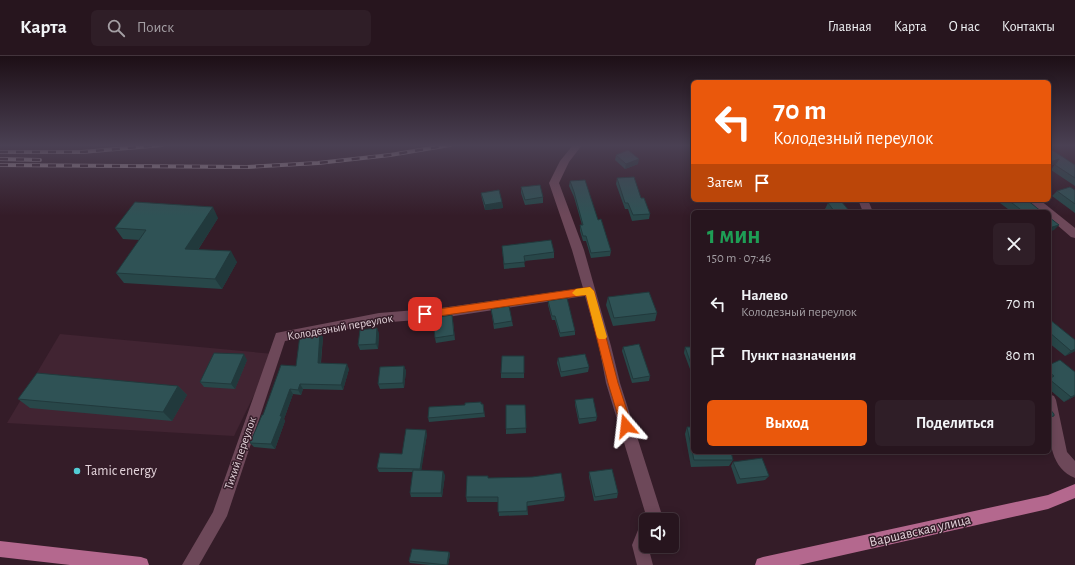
<!DOCTYPE html>
<html lang="ru">
<meta charset="utf-8">
<style>
:root{--surface:#27151e;--page:#2f1e27;--text:#f1f3f6;--muted:#a49fa4;--line:#43343c;--accent:#ea580c}
body{margin:0;font-family:"Alegreya Sans",sans-serif;background:var(--page);color:var(--text);height:100vh;display:flex;flex-direction:column;font-size:15px;white-space:nowrap}
*{box-sizing:border-box;margin:0}
p{font-size:13px;color:var(--muted)}
.icon{flex:none;width:22px;height:22px;fill:none;stroke:currentColor;stroke-width:2;stroke-linecap:round;stroke-linejoin:round}
.map{position:relative;flex:1;overflow:hidden}
.panel{position:absolute;left:691px;top:154px;width:360px;height:244px;display:flex;flex-direction:column;background:var(--surface);border-radius:6px;box-shadow:0 2px 10px #0003,0 0 0 1px var(--line)}
.panel>*{flex:none}
.banner{position:absolute;left:691px;top:24px;width:360px;height:122px;border-radius:6px;box-shadow:0 2px 10px #0003,0 0 0 1px var(--line);background:#ea580c;color:#fff;overflow:hidden}
.fabs{position:absolute;left:639px;top:457px;display:grid;gap:8px}
.fabs a{display:grid;place-items:center;width:40px;height:40px;border-radius:6px;background:var(--surface);box-shadow:0 2px 10px #0003,0 0 0 1px var(--line);font-size:20px}
.pin{position:absolute;display:grid;place-items:center;width:34px;height:34px;color:#fff;margin:-17px;border-radius:8px;box-shadow:0 2px 6px #0006}
.me{position:absolute;width:44px;margin:-22px;rotate:343deg;stroke-linejoin:round;filter:drop-shadow(0 0 3px #0008)}
.turn{display:flex;align-items:center;gap:14px;height:84px;padding:0 16px;font-size:18px}
.turn .icon{width:52px;height:52px;stroke-width:2.5}
.turn b{display:block;font-size:28px;line-height:34px}
.then{display:flex;align-items:center;height:38px;padding:0 16px;background:#0003;gap:8px;font-size:15px}
.round{display:grid;place-items:center;flex:none;width:42px;height:42px;border-radius:6px;background:var(--page)}
.head{display:flex;align-items:center;justify-content:space-between;height:68px;padding:0 16px}
h1{font-size:24px;font-weight:700;line-height:30px;color:#1e9e55}
.action{display:flex;gap:8px;margin-top:auto;padding:8px 16px}
.action a{flex:1;height:46px;border-radius:6px;background:var(--accent);color:#fff;font-size:16px;font-weight:700;line-height:46px;text-align:center}
.action a+a{background:var(--page);color:var(--text)}
ul{padding:0;list-style:none}
li{display:flex;align-items:center;gap:12px;height:52px;padding:0 16px}
li div{flex:1}
li b{display:block;font-size:15px}
li em{font-style:normal}
header{display:flex;align-items:center;gap:24px;box-sizing:border-box;height:56px;padding:0 20px;background:var(--surface);border-bottom:1px solid var(--line)}
header strong{font-size:19px}
nav{display:flex;gap:22px;margin-inline-start:auto;font-size:14px}
.search{width:280px;height:36px;background:var(--page);display:flex;align-items:center;gap:10px;box-sizing:border-box;padding:0 14px;border-radius:6px;color:var(--muted);font-size:15px}
.map>svg:first-child{display:block}
</style>
<header>
<strong>Карта</strong>
<div class="search"><svg class="icon" aria-label="search" viewBox="0 0 24 24"><circle cx="10" cy="10" r="6"/><path d="M15 15l6 6"/></svg>Поиск</div>
<nav><a>Главная</a><a>Карта</a><a>О нас</a><a>Контакты</a></nav>
</header>
<div class="map">
<svg width="1075" height="509" viewBox="0 0 1075 509">
<rect width="100%" height="100%" fill="#341c28"/>
<path fill="#412432" d="M60,278L274,298L234,380L7,367Z"/>
<g fill="none" stroke-linecap="round" stroke-linejoin="round">
<path fill="#6d4859" fill-rule="evenodd" d="M573,89H582L569,106L559,127L584,194L611,290L620,327L661,456L658,464H646V490H648L653,509H637L632,489L640,469L644,468L642,464L645,456L606,327L599,290L585,240L441,262L379,267L285,285L227,460L199,509H182L213,456L276,277L379,257L441,252L583,232L572,194L549,127L560,105Z
M860,144H868L873,156H863L859,146Z
M1028,144H1040L1075,172V182L1071,181L1049,162V156H1041Z
M1049,338L1054,340L1056,344L1067,396L1075,405V422C1044,410 1049,365 1049,338Z"/>
<path fill="#b4688e" fill-rule="evenodd" d="M1075,428V442L1048,453L799,509H755L757,503L763,501L1048,439Z
M0,485L141,501L147,503L149,509H70L0,501Z"/>
<g stroke="#a6939c" stroke-width="4">
<path id="rail" d="M0,96H82L162,89
M0,103L40,104
M0,109L247,111L318,107L390,99L450,89"/>
</g>
<use href="#rail" stroke="#341c28" stroke-width="2.5" stroke-dasharray="8" stroke-linecap="butt"/>
</g>
<path fill="#284749" d="M1049,92L1075,109V130L1051,114L1055,108L1049,110Z
M616,99L638,108L625,113L615,104Z
M617,122L641,142L650,158L649,163L632,165L628,153H625L616,128Z
M570,125L598,164L611,195L610,200L591,202L586,185H583L580,175V169H582L574,141L569,130Z
M521,131L543,141V147L525,149L521,137Z
M1075,134V157L1052,140L1057,135Z
M481,137L502,146L503,152L485,154L482,143Z
M996,144H1027L1042,156H1012Z
M828,147L850,156H828L825,153Z
M218,162L198,194L237,206L222,233L124,227L116,217L140,184L123,183L115,172Z
M502,190L554,196V202L524,205L525,211L504,213Z
M608,241L657,257L655,265L613,270L606,249Z
M548,245L575,275V279L560,281L555,264H552L548,249Z
M491,253L512,265L513,270L494,273Z
M1049,263L1075,284V295L1065,300L1049,287Z
M453,265L455,284L436,287L435,282Z
M379,277L378,293L360,294L358,289Z
M323,281L321,307L349,313L343,334L303,333L301,339L293,338L284,363L285,365L275,393L254,391L250,387L263,359L296,310Z
M623,291L650,320L649,325L632,327L622,295Z
M685,291H693V312L690,313L684,297Z
M524,300V322H501V317Z
M558,302L589,311L588,316L561,321L557,307Z
M247,304L235,333L204,331L200,326Z
M1049,309L1075,316V340L1064,346L1049,333Z
M404,310L406,315L404,332L380,333L378,328Z
M178,330L187,339L172,365L30,352L18,343Z
M575,344L597,361L596,365L579,368L575,349Z
M481,348H483L485,361L429,366L428,362Z
M525,349L526,377L506,378V373Z
M693,366V396L733,404L729,410L691,411L685,378L687,371H692L691,369Z
M427,378L421,414L445,419L442,441H411L410,437L413,416H379L377,412L402,398Z
M733,406L769,420L765,424L737,428L731,410Z
M589,416L618,437L617,442L594,445L589,421Z
M488,422L565,441L564,445L527,450L528,459L499,460L498,446H467L466,441Z
M449,496L450,498L448,509H430L410,507L409,505Z"/>
<path fill="#21393c" d="M639,103L638,108L625,113L626,108Z
M1059,103L1055,108L1049,110V107L1050,106Z
M502,146L503,152L485,154V149Z
M213,151L218,162L192,203L185,193Z
M1059,169L1054,174L1049,176V172Z
M231,195L237,206L222,233L215,223Z
M377,272L379,277L378,293L376,288Z
M320,276L323,281L320,312L318,307Z
M1075,293V295L1065,300L1071,295Z
M244,298L247,304L235,333L231,328Z
M347,308L349,313L343,334L341,329Z
M404,310L406,315L404,332L403,327Z
M300,328L303,333L301,339L298,334Z
M178,330L187,339L172,365L163,356Z
M290,333L293,338L284,363L285,365L275,393L271,388L280,360Z
M1075,339V340L1064,346L1071,341Z
M426,374L427,378L421,417L420,413Z
M443,415L445,419L442,441L441,437Z
M449,496L450,498L448,509H447Z"/>
<path fill="#2f5255" stroke="#21393c" d="M1049,92L1075,109V122L1055,109L1059,103L1050,106L1049,105Z
M628,94L639,103L626,108L616,99Z
M634,121L641,142H644L650,158L633,159L628,147H625L617,122Z
M585,124L598,164L601,163L611,195L591,197L586,180H583L580,169H583L574,136L570,125Z
M540,129L543,141L525,144L521,131Z
M1070,131L1075,134V148L1057,135Z
M499,134L502,146L485,149L481,137Z
M1008,144H1027L1042,156H1024Z
M841,145L850,156H835L828,147Z
M135,146L213,151L185,193L231,195L215,223L116,217L146,174L115,172Z
M1049,161L1059,169L1049,172Z
M551,184L554,196L524,200L525,206L504,208L502,190Z
M649,236L657,257L614,262L608,241Z
M567,242L575,275L560,277L555,260H552L548,245Z
M509,250L512,265L494,268L491,253Z
M452,259L454,279L435,282L433,262Z
M1049,263L1075,284V293L1071,295L1049,276Z
M377,272L376,288L358,289L360,274Z
M320,276L318,307L347,308L341,329L300,328L298,334L290,333L280,360H282L271,388L250,387L262,359H263L281,309L296,310L300,279Z
M639,288L650,320L633,323L623,291Z
M685,291H693V308H691Z
M214,297L244,298L231,328L200,326Z
M585,298L589,311L561,316L558,302Z
M502,300H524V317H501Z
M1060,304L1075,316V339L1071,341L1049,323L1054,320L1049,316V309Z
M404,310L403,327L378,328L380,311Z
M37,317L178,330L163,356L18,343Z
M593,342L597,361L579,363L575,344Z
M481,346V348H483L484,357L428,362L429,351L465,349V347Z
M506,349H525L526,372L506,373Z
M1049,352L1054,358V360L1049,361Z
M687,371H693V396H731L733,404H694Z
M406,373L426,374L420,413L377,412L380,397L402,398Z
M762,402L769,420L740,423L733,406Z
M612,413L618,437L595,441L589,416Z
M413,414L443,415L441,437H410Z
M561,417L565,441L527,446V455L498,456V441H466L467,420H488V422L532,421Z
M412,493L449,496L447,509L409,505Z"/>
<linearGradient id="sky" x2="0" y2="1"><stop stop-color="#1d0f16"/><stop offset="0.56" stop-color="#4a4053"/><stop offset="1" stop-color="#4a4053" stop-opacity="0"/></linearGradient>
<rect width="1075" height="160" fill="url(#sky)"/>
<path fill="#ea580c" stroke="#983908" d="M590,231L594,235L618,327L632,370L630,373L626,375L623,373L621,370L608,327L586,239L425,262L421,258L425,255Z"/>
<path fill="#f59e0b" d="M590,231L594,235L607,281L605,283H599L597,281L586,239L576,240L572,237L576,233Z"/>
<circle fill="#52ccd5" stroke="#341c28" stroke-width="1.5" cx="77" cy="415" r="4"/>
<g text-anchor="middle" dominant-baseline="central" stroke-width="3" stroke-linejoin="round" paint-order="stroke">
<g font-size="12" fill="#e3d3da" stroke="#341c28">
<text transform="translate(340 271) rotate(-10)">Колодезный переулок</text>
<text transform="translate(240 397) rotate(-71)">Тихий переулок</text>
</g>
<g font-size="14" fill="#e3d3da" stroke="#341c28" text-anchor="start">
<text x="85" y="415">Tamic energy</text>
</g>
<g font-size="14" fill="#e3d3da" stroke="#341c28">
<text transform="translate(920 475) rotate(-13)">Варшавская улица</text>
</g>
</g>
</svg>
<div class="fabs">
<a><svg class="icon" aria-label="sound" viewBox="0 0 24 24"><path d="M4 9h4l5-4v14l-5-4H4zM17 9q2 3 0 6"/></svg></a>
</div>
<div class="pin" style="left:425px;top:258px;background:#d93025"><svg class="icon" aria-label="arrive" viewBox="0 0 24 24"><path d="M6 21V4h12l-3 4 3 4H6"/></svg></div>
<svg class="me" style="left:626px;top:370px" viewBox="-20 -20 40 40"><path d="M0-17L14 15 0 8-14 15z" fill="#ea580c" stroke="#fff" stroke-width="4"/></svg>
<div class="banner">
<div class="turn"><svg class="icon" aria-label="left" viewBox="0 0 24 24"><path d="M17 20v-9H6M10 6l-5 5 5 5"/></svg><div><b>70 m</b>Колодезный переулок</div></div>
<div class="then">Затем<svg class="icon" aria-label="arrive" viewBox="0 0 24 24"><path d="M6 21V4h12l-3 4 3 4H6"/></svg></div>
</div>
<section class="panel">
<div class="head"><div><h1>1 мин</h1><p>150 m · 07:46</p></div><a class="round"><svg class="icon" aria-label="close" viewBox="0 0 24 24"><path d="M6 6l12 12M18 6L6 18"/></svg></a></div>
<ul>
<li><svg class="icon" aria-label="left" viewBox="0 0 24 24"><path d="M17 20v-9H6M10 6l-5 5 5 5"/></svg><div><b>Налево</b><p>Колодезный переулок</p></div><em>70 m</em></li>
<li><svg class="icon" aria-label="arrive" viewBox="0 0 24 24"><path d="M6 21V4h12l-3 4 3 4H6"/></svg><div><b>Пункт назначения</b></div><em>80 m</em></li>
</ul>
<div class="action"><a>Выход</a><a>Поделиться</a></div>
</section>
</div>
